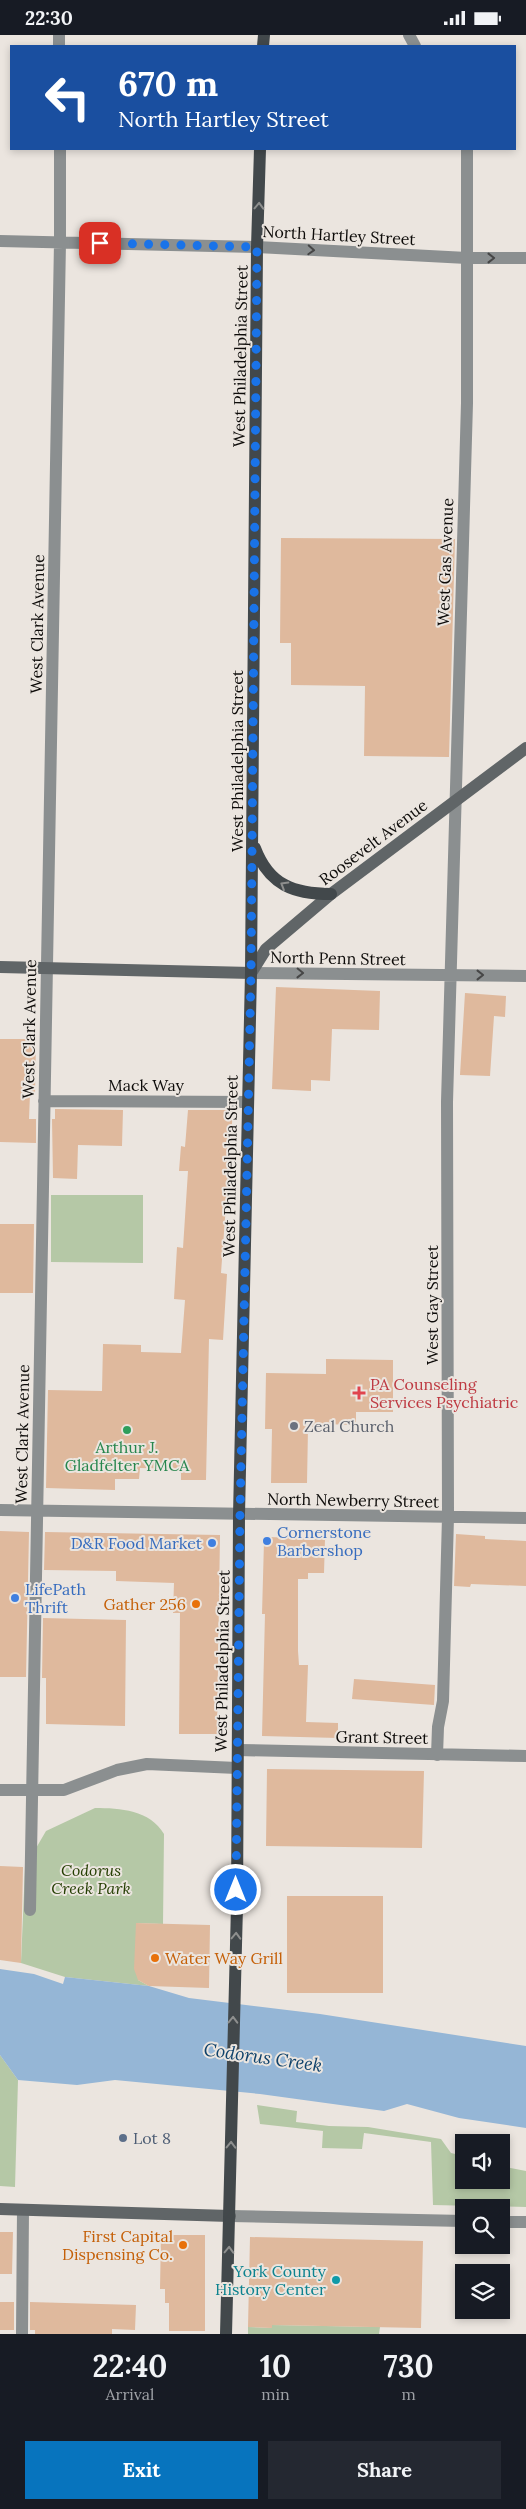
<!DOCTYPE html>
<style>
:root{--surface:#171b24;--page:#242831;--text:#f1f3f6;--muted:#9ea1a6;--accent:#0774be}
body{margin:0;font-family:Lora,serif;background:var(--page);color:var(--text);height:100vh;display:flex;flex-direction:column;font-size:19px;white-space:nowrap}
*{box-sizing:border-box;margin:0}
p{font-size:16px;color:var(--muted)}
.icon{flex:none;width:28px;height:28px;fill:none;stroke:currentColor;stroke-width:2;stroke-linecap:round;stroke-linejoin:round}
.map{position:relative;height:2299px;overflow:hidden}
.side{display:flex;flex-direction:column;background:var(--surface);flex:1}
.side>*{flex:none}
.guide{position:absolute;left:10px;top:10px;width:506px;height:105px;border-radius:0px;box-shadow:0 2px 8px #0003;background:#1a4fa0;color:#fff;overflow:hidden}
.fabs{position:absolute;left:455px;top:2099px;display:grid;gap:10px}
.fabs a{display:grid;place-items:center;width:55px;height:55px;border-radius:0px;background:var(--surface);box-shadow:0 2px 8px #0003;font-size:25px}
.pin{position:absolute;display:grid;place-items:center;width:42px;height:42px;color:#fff;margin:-21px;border-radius:10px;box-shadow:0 2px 8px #0006}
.me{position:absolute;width:55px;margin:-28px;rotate:0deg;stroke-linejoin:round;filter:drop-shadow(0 0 4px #0008)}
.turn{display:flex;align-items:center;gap:18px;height:105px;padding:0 25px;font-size:22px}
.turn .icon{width:65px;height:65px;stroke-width:2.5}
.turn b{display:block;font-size:35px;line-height:42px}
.eta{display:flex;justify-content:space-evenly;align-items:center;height:85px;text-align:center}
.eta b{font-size:30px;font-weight:800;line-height:35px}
.cta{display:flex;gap:10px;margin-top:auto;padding:10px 25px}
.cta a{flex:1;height:58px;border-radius:0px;background:var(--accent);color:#fff;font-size:20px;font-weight:800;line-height:58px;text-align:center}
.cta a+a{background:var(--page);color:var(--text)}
.status{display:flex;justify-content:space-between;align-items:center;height:35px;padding:0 25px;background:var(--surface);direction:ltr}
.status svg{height:14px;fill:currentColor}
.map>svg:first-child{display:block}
</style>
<div class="status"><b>22:30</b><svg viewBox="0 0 49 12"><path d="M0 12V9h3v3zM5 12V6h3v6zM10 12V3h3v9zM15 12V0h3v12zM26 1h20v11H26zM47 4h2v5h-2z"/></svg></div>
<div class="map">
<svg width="526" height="2299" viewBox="0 0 526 2299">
<rect width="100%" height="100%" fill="#ebe5df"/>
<path fill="#b5c8a6" d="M51,1160H143V1228L51,1227Z
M95,1773C120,1773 150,1775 164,1799L163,1889L136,1888L138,1945L149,1951L65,1942L21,1928L25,1832L46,1796Z
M0,2020L18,2045L15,2152L0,2151Z
M257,2070L297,2076L296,2087L329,2091L368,2092L441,2104L451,2118L464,2121V2145H501V2131L526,2136V2172L433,2170L431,2107L364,2098L362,2114L322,2113L323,2096L260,2089Z
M272,2290L380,2292L379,2299H248V2292L272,2293Z"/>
<path fill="#95b6d6" d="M0,1934L34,1939L63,1949L65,1942L149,1951L189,1963L320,1979L526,2011V2093L459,2083L407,2069L384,2076L260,2059L115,2045L77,2050L18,2045L0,2020Z"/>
<path fill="#dfb99d" d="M281,503L455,504L449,722L364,721L365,651L291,650V608H280Z
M276,952L380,956L379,995L332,994L330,1046L311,1045V1056L272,1054Z
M465,958L506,961L505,982L494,981L490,1041L460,1040Z
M0,1004H36L35,1059H30L29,1084H36V1108L0,1107Z
M55,1074L123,1075L122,1111L78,1110L77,1144L53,1143L52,1084H55Z
M188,1075H233L221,1238L227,1239L223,1305L209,1304L206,1445H181V1434L140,1433L139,1444H115V1455L46,1453L48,1355L102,1356L103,1309L141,1310V1317L181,1318L185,1265L174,1264L177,1212L183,1213L188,1136H179L181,1111L185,1112Z
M0,1189H34L33,1258H0Z
M326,1324L393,1325V1377H356V1390L322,1389V1394L308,1393L307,1448H271L272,1394H265L266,1338L326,1339Z
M0,1496L29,1497L26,1642H0Z
M45,1497L220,1500L217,1699H179L180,1578H173L174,1548L116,1546V1536L44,1535Z
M456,1499L485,1501V1504L526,1506V1551L471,1549L470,1552L454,1551Z
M268,1502L325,1504L324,1538H308V1544H298V1616L299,1630H308L306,1687L338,1688V1703L262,1701L265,1579H262L264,1506Z
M43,1583L126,1585L125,1691L46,1689V1643H42Z
M354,1644L435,1650L434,1670L352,1664Z
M267,1734L424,1736L422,1813L266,1811Z
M0,1831L23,1832L21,1928L0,1925Z
M287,1861H383V1958H287Z
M136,1888L210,1890L209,1953L149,1951L138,1945L134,1934Z
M0,2197H13L12,2239H0Z
M161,2200H205V2296H169V2268H165V2254H160Z
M250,2202L423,2206L421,2293L272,2290V2293L248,2292Z
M0,2267H14V2295H0Z
M30,2267L136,2270L135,2295L112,2294V2299H35V2295H30Z"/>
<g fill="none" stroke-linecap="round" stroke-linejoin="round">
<path stroke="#8b8f90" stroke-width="12" d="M59,0V11
M409,0L415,11
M0,206L257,212L467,223H526
M251,938L526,941
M44,1066L248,1067
M0,1475L526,1483
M238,1715L526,1721
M437,1720L438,1692L443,1666L448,1482L447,1067L467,368V114
M0,1755H64L117,1735L147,1729L237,1733
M30,1875L60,207V114
M230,2181L464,2186
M501,2187H526
M22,2299L23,2175"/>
<path stroke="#606567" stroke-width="12" d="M0,932L251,938L266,914L331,859L526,713
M0,2174L230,2181"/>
<path stroke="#42484b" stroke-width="12" d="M263,11L264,0
M255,813C269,850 294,859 331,859
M226,2299L237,1871L239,1480L251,938L257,212L260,114"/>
</g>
<defs><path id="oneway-chevron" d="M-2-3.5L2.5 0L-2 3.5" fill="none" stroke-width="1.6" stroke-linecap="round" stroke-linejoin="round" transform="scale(1.25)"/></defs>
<g stroke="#8e8f8e">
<use href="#oneway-chevron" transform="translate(259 171) rotate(-88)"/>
<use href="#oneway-chevron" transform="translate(284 850) rotate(-149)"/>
<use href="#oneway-chevron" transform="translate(236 1901) rotate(-88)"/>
<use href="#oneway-chevron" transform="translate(233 1985) rotate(-89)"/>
<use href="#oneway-chevron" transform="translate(231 2110) rotate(-89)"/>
<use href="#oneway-chevron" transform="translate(229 2215) rotate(-88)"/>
</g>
<g stroke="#464646">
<use href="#oneway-chevron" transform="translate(311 215) rotate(3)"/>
<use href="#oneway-chevron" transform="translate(491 223)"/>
<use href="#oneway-chevron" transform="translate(300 938) rotate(1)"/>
<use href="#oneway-chevron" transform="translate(480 940)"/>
</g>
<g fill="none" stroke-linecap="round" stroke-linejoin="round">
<path stroke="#1a73e8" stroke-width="9" stroke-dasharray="0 16.2" d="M100,208L257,212L251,938L240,1480L236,1855"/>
</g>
<path fill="#e0444e" stroke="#ebe5df" stroke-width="2" d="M356.5 1350.5h5v5h5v5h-5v5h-5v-5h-5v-5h5z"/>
<circle fill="#6b7280" stroke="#ebe5df" stroke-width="2" cx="294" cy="1391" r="5"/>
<circle fill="#2e9e5b" stroke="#ebe5df" stroke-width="2" cx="127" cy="1395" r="5"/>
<g fill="#3f7fe0" stroke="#ebe5df" stroke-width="2">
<circle cx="267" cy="1506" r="5"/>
<circle cx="212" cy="1508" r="5"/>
<circle cx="15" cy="1563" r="5"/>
</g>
<g fill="#e8710a" stroke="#ebe5df" stroke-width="2">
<circle cx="196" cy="1569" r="5"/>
<circle cx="155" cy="1923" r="5"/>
<circle cx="183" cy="2210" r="5"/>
</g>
<circle fill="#5c6f8a" stroke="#ebe5df" stroke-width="2" cx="123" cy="2103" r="5"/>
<circle fill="#0f9aa8" stroke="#ebe5df" stroke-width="2" cx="336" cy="2245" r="5"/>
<g text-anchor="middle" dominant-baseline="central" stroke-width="4" stroke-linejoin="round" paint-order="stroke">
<g font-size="16" fill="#0d0b09" stroke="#ebe5df">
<text transform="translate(339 200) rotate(3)">North Hartley Street</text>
<text transform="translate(240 321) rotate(-89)">West Philadelphia Street</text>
<text transform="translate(445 527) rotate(-88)">West Gas Avenue</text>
<text transform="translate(37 589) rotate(-89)">West Clark Avenue</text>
<text transform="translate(237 726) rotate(-90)">West Philadelphia Street</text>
<text transform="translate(373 807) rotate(-37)">Roosevelt Avenue</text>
<text transform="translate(338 923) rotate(1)">North Penn Street</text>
<text transform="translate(29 994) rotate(-89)">West Clark Avenue</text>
<text x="146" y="1050">Mack Way</text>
<text transform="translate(230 1131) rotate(-89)">West Philadelphia Street</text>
<text transform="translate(432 1270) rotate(-90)">West Gay Street</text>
<text transform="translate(22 1399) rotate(-89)">West Clark Avenue</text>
<text transform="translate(353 1465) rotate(1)">North Newberry Street</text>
<text transform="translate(222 1626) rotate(-89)">West Philadelphia Street</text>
<text transform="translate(382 1702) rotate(1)">Grant Street</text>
</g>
<g font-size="16" fill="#be3a42" stroke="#ebe5df" text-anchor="start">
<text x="370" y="1349">PA Counseling<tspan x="370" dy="18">Services Psychiatric</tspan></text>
</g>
<g font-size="16" fill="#5b616d" stroke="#ebe5df" text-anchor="start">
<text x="304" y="1391">Zeal Church</text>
</g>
<g font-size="16" fill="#27864d" stroke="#ebe5df">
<text x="127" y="1412">Arthur J.<tspan x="127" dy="18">Gladfelter YMCA</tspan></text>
</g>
<g font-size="16" fill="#366cbe" stroke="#ebe5df" text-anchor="start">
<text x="277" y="1497">Cornerstone<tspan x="277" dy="18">Barbershop</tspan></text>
<text x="202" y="1508" text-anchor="end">D&amp;R Food Market</text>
<text x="25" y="1554">LifePath<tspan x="25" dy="18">Thrift</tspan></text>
</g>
<g font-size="16" fill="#c56008" stroke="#ebe5df" text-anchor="end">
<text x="186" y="1569">Gather 256</text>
<text x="165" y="1923" text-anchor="start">Water Way Grill</text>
<text x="173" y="2201">First Capital<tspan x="173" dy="18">Dispensing Co.</tspan></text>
</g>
<g font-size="16" font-style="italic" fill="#243e02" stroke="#ebe5df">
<text x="91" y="1835">Codorus<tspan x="91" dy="18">Creek Park</tspan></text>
</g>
<g font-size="16" fill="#4e5e75" stroke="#ebe5df" text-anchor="start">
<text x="133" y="2103">Lot 8</text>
</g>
<g font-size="16" fill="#0d838f" stroke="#ebe5df" text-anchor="end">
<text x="326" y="2236">York County<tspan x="326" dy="18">History Center</tspan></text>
</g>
<g font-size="18" font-style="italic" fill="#0f426b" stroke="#ebe5df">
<text transform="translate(263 2022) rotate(8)">Codorus Creek</text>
</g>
</g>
</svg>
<div class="fabs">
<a><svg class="icon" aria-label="sound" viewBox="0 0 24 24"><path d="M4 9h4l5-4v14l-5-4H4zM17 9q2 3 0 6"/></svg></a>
<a><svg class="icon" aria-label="search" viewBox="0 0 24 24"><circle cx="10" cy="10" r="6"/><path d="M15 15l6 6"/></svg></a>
<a><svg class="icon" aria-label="layers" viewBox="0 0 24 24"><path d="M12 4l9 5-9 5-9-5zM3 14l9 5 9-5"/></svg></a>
</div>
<div class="pin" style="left:100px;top:208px;background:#d93025"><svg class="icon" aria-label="arrive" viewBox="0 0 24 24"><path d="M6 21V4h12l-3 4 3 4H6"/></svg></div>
<svg class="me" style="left:236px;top:1855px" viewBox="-20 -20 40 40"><circle r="17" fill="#1a73e8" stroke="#fff" stroke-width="3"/><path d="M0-11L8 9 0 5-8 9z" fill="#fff"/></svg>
<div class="guide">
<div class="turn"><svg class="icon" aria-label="left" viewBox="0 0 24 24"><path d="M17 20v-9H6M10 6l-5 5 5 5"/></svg><div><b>670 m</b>North Hartley Street</div></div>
</div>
</div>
<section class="side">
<div class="eta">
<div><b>22:40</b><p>Arrival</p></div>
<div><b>10</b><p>min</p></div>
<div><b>730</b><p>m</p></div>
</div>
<div class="cta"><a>Exit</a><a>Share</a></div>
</section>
